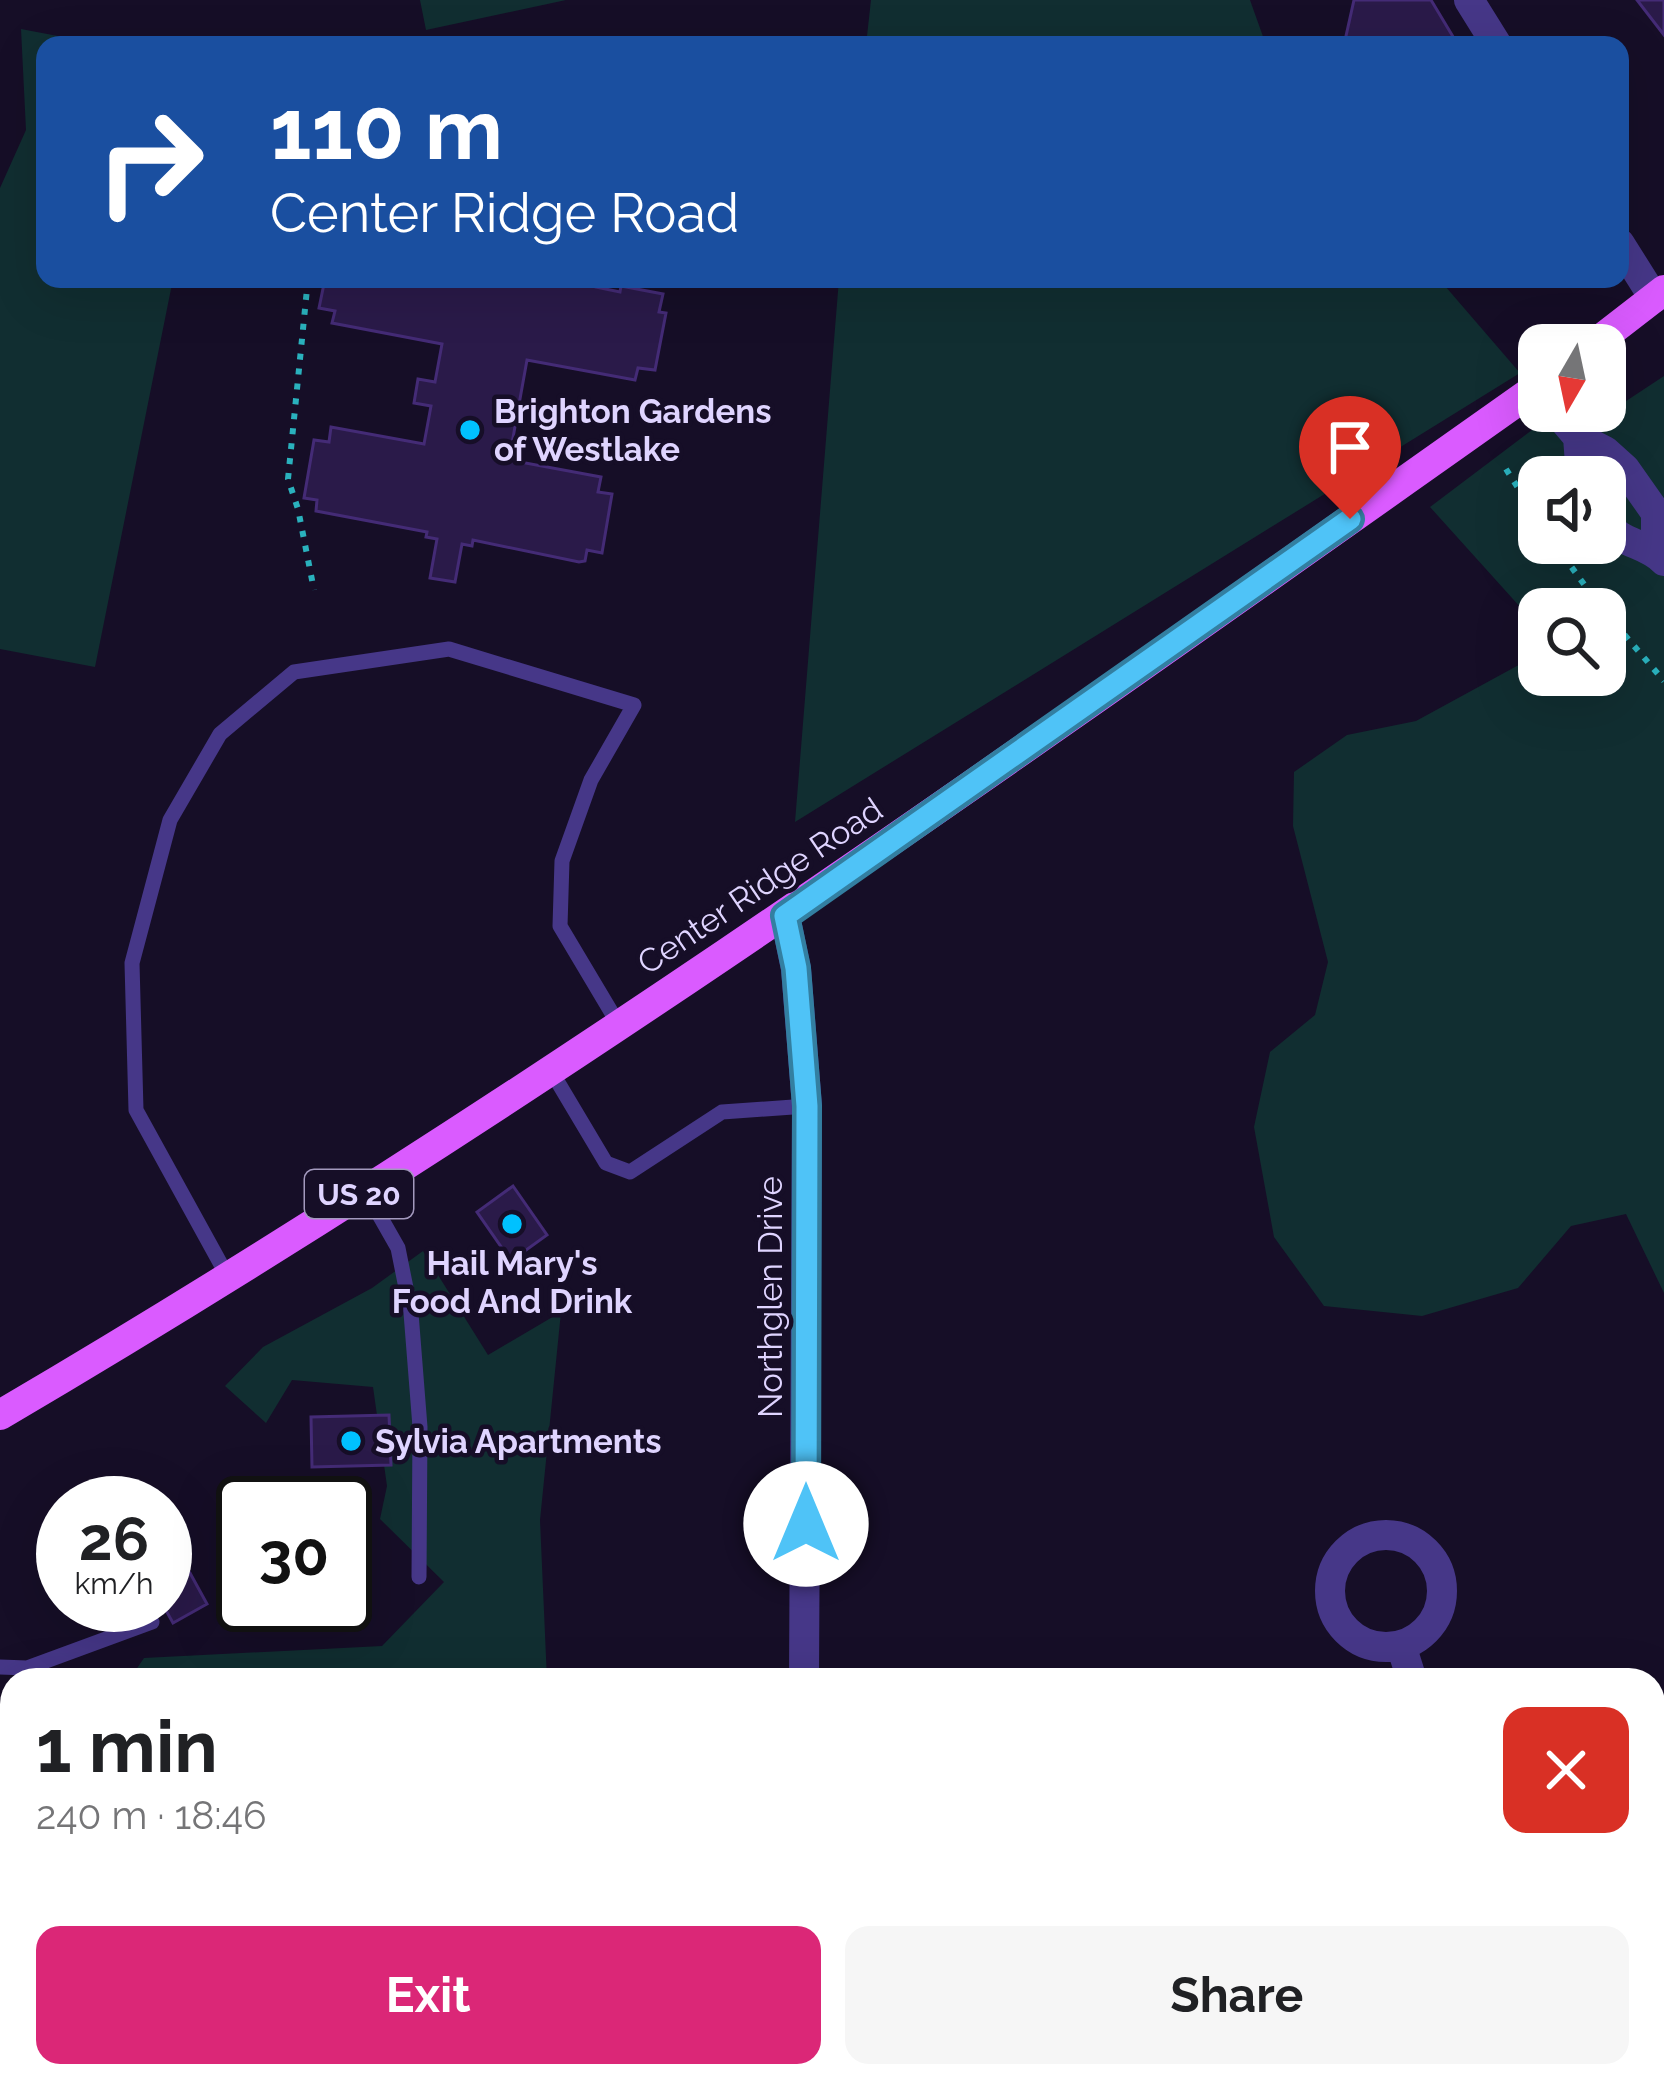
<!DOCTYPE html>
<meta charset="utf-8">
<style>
:root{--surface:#fff;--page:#f6f6f6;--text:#202124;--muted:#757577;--accent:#db2777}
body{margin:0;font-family:Raleway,sans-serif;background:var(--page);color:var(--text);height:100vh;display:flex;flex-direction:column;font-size:45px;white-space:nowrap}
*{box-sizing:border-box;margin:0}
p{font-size:39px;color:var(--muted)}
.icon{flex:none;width:66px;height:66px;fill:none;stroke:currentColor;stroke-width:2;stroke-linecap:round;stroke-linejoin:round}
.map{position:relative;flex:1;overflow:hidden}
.sheet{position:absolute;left:0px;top:1668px;width:1665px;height:420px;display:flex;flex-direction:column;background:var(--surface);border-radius:36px 36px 0 0;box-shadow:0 12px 48px #0002}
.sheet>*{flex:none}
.banner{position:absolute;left:36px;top:36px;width:1593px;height:252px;border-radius:24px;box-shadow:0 12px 48px #0002;background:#1a4fa0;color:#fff;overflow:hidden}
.needle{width:78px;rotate:189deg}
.controls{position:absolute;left:1518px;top:324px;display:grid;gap:24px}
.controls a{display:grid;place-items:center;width:108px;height:108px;border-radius:24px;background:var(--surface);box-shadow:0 12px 48px #0002;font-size:60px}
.speed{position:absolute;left:36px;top:1476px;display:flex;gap:24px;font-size:60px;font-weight:700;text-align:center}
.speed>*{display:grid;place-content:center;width:156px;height:156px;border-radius:50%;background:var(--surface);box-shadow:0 12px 48px #0002;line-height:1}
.speed small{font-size:30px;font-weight:400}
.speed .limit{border:6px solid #111;border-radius:18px;background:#fff;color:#111}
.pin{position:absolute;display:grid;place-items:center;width:102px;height:102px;color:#fff;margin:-123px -51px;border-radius:50% 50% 50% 0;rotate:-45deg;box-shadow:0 0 12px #0007}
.pin .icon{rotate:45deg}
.me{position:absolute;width:132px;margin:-66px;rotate:0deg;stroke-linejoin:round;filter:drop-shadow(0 0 9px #0008)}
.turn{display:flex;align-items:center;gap:42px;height:252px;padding:0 36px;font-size:54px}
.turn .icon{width:156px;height:156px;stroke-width:2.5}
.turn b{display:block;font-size:84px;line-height:102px}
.round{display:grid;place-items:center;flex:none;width:126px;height:126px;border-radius:24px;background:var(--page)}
.head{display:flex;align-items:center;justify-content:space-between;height:204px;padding:0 36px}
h1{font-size:72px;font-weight:700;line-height:90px}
.action{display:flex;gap:24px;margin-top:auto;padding:24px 36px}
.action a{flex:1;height:138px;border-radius:24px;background:var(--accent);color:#fff;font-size:48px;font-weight:700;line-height:138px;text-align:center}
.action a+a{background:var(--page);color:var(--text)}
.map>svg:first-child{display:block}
</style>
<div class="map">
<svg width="1664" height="2088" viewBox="0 0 1664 2088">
<rect width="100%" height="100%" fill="#160e27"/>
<path fill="#112e31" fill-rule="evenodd" d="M420,0H566L426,30Z
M871,0H1250L1266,45H866Z
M21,29L105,45H45V279H173L95,667L0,649V188L26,130Z
M839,279H1439L1520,373L795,822Z
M1619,364L1614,409L1664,376V1293L1626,1214L1571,1226L1518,1288L1422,1316L1324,1306L1274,1237L1254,1127L1270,1052L1315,1015L1328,962L1293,826L1294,772L1347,735L1416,721L1539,654V675H1605V609H1539V628L1430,507L1557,411H1605V374ZM1539,477H1605V543H1539Z
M423,1251L488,1355L561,1312L540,1520L547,1680H129L144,1658L382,1646L444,1582L380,1519L387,1486L373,1387L292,1380L266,1423L225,1386L263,1347L372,1288Z
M108,2076H523L522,2088H115Z"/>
<path fill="#2a1a49" stroke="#442b76" stroke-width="3" d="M1354,0H1431L1458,45H1344Z
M1637,0H1664V35Z
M325,279H597L596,287L620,292L621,286L663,294L659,312L666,313L655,370L638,368L635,380L527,360L509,460L601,477L598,492L612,494L602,553L587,550L585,561L579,562L473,540L472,546L462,544L455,582L430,578L437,539L426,537L427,532L316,511L317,500L304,498L314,440L329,442L331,427L424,444L431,406L414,403L418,379L435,382L442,344L332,323L335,311L319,308Z
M513,1186L547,1235L511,1261L477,1212Z
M389,1415L391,1465L312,1467L311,1417Z
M190,1573L207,1604L173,1623L163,1605L165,1587Z"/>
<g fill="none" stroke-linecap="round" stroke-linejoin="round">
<path stroke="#2ab1bd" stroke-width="6" stroke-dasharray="6 9" stroke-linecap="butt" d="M308,279L288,479L298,509L314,590
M1506,469L1539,521
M1554,543L1602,609
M1605,612L1664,681"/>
<path stroke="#463788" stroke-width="15" d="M550,1069L606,1163L630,1172L722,1112L807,1106
M365,1190L398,1248L411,1313L420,1427L419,1577
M229,1279L136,1110L132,963L170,820L220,734L294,672L449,649L634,705L591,780L562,861L560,926L619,1025
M0,1667L27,1668L152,1622"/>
<path stroke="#463788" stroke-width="30" d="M1469,0L1497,45
M1620,244L1654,298
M1556,411L1578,437L1605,451L1625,469L1656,513V553
M1578,437L1581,477
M1605,522C1620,545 1646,542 1664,561
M785,916L796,969L807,1106L804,1680
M1330 1591a56 56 0 1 1 112 0a56 56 0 1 1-112 0Z
M1401,1645L1412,1680
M1653,1738L1664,1734
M1530,2076L1534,2088
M778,2088L779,2076"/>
<path stroke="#da5bff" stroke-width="30" d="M1593,345L1664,290
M0,1415C533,1102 1035,742 1539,386"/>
</g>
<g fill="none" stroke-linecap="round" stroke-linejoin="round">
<g stroke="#337fa1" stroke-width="30">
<path id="route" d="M806,1524L807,1106L796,968L785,916L1350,519"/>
</g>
<use href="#route" stroke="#4fc3f7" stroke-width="21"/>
</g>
<g fill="#00c1ff" stroke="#160e27" stroke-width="4.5">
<circle cx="470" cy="430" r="12"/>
<circle cx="512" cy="1224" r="12"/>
<circle cx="351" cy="1441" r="12"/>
</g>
<g text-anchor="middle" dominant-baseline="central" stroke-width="9" stroke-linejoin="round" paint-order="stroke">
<rect fill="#160e27" stroke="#a399be" stroke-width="3" x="305" y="1170" width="108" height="48" rx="9"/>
<g font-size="30" font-weight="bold" fill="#dfd4ff">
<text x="359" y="1194">US 20</text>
</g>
<g font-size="33" font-weight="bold" fill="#dfd4ff" stroke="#160e27" text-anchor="start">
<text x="494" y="411">Brighton Gardens<tspan x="494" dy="38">of Westlake</tspan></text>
<text x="512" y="1263" text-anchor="middle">Hail Mary's<tspan x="512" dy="38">Food And Drink</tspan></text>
<text x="375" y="1441">Sylvia Apartments</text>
</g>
<g font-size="33" fill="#dfd4ff" stroke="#160e27">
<text transform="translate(760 886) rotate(-34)">Center Ridge Road</text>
<text transform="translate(770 1297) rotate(-90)">Northglen Drive</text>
</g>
</g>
</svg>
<div class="controls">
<a><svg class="needle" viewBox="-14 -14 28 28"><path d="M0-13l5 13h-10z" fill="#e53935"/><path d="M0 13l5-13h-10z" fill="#757577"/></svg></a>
<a><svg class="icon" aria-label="sound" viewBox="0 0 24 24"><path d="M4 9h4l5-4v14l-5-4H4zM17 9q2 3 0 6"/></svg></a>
<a><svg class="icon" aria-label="search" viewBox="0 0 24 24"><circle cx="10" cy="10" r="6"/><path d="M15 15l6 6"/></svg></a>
</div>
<div class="speed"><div>26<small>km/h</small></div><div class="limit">30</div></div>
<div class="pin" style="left:1350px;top:519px;background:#d93025"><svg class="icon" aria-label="arrive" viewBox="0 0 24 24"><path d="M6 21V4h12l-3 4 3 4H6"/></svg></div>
<svg class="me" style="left:806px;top:1524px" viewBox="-20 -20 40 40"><circle r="19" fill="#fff"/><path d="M0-13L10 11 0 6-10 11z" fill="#4fc3f7"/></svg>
<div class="banner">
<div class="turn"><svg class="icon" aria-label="right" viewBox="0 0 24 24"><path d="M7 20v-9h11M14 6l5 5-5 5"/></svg><div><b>110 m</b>Center Ridge Road</div></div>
</div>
<section class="sheet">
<div class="head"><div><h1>1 min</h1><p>240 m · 18:46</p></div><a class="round" style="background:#d93025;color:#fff"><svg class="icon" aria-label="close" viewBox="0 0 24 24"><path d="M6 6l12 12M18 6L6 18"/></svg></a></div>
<div class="action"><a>Exit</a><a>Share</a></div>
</section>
</div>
